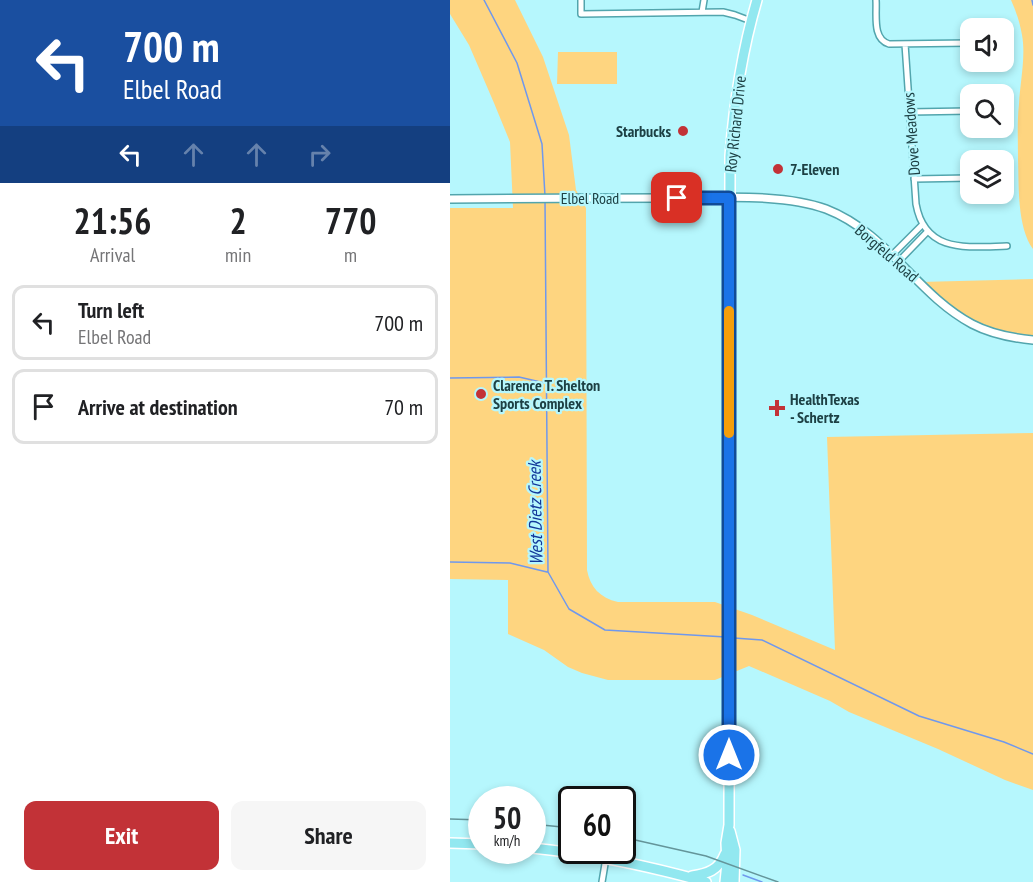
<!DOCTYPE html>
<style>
:root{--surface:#fff;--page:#f6f6f6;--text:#202124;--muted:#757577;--line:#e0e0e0;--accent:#c23237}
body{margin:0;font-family:"PT Sans Narrow",sans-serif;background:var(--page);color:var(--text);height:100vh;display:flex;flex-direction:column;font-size:22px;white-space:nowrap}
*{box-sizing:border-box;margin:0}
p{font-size:20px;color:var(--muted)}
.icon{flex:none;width:33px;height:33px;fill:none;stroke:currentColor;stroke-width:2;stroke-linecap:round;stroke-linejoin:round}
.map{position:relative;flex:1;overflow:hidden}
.drawer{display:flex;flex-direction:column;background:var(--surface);width:450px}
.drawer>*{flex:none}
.hud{background:#1a4fa0;color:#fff;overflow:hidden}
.controls{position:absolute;left:510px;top:18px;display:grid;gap:12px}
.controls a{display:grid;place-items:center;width:54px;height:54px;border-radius:12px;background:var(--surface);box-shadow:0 3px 9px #0003;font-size:30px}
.speed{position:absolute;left:18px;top:786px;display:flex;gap:12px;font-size:30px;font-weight:700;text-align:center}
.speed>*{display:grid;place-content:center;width:78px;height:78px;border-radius:50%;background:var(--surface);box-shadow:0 3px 9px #0003;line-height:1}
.speed small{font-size:15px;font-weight:400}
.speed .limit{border:3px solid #111;border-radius:9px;background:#fff;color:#111}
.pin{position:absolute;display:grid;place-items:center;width:51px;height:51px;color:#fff;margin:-26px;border-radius:12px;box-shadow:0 3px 9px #0006}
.me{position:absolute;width:66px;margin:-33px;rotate:0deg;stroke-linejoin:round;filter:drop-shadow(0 0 4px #0008)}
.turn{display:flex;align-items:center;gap:21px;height:126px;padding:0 24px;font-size:27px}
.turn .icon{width:78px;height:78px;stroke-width:2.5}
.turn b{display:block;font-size:42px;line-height:51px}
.lanes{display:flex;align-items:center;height:57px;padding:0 24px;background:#0003;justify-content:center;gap:30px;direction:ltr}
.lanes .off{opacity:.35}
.eta{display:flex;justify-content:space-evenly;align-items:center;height:102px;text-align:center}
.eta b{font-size:36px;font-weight:600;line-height:42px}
.cta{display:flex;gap:12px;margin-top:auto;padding:12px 24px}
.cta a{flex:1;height:69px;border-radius:12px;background:var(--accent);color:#fff;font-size:24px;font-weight:600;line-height:69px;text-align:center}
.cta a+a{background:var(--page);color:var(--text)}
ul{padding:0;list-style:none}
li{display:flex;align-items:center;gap:18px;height:75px;margin:0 12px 9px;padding:0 12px;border:3px solid var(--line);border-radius:12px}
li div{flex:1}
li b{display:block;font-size:22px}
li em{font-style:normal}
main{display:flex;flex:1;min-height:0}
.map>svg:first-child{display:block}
</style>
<main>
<section class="drawer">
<div class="hud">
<div class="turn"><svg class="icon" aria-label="left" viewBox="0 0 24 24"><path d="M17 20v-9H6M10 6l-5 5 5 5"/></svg><div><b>700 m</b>Elbel Road</div></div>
<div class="lanes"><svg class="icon" aria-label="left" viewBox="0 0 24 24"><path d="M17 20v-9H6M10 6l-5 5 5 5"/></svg><svg class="icon off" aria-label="ahead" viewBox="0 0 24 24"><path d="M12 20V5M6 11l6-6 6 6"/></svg><svg class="icon off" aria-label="ahead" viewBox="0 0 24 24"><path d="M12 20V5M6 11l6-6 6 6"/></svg><svg class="icon off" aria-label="right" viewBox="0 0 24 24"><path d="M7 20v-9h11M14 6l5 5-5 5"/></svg></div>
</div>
<div class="eta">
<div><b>21:56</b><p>Arrival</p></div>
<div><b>2</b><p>min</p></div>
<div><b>770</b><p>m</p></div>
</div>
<ul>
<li><svg class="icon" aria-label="left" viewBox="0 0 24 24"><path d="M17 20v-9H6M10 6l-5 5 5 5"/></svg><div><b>Turn left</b><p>Elbel Road</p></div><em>700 m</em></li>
<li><svg class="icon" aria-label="arrive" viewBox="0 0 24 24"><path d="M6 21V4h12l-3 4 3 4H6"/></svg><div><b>Arrive at destination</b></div><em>70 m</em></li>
</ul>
<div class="cta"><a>Exit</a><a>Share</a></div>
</section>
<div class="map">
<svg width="583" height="882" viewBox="0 0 583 882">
<rect width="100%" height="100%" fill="#b6f7fd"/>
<path fill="#fed580" d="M0,0H65L93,57L119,135L126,190L136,208L137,570C140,587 150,598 168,602H265L302,615L385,650L377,437L583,433V790L555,780L488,749L399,712L380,701L299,666L265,680H158L132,673L118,667L94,650L58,634V580L0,579V208H63L60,142L44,103L19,45L0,14Z
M561,0H583V249C567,227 569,186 568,159C568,141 567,122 569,104C570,83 576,56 572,35C570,23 566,11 561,0Z
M108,52H167V84H107Z
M583,279V340L525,325L470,282Z"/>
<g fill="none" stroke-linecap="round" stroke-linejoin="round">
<path stroke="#6f98ed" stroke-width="1.5" d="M34,0L67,63L92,144L95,196
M582,0L583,5
M95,201L98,572L119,609L155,630L276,637
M0,378L69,377L95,383
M0,562L60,563L97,572
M284,638L312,640L469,716L554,742L583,754
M293,875L312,882"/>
<g stroke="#52a5ad" stroke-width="8">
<path id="minor" d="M131,0V14L273,12L285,15L301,21
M426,0C427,15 422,39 439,44L520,43
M252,12L254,0
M455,44L466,204C475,254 518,247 557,246
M459,112L520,111
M464,179L520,178
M443,254L473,224
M449,261L478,231
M152,882L156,858"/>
</g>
<g stroke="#52a5ad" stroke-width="10">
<path id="tertiary" d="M0,199C74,198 149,198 223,198C269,198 333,193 376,209C438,233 466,294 522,324C541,334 562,338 583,340"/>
</g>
<g stroke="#fff" stroke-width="12">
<path id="primary" d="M280,831L285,850L284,882
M0,843L32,844
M82,848C142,854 199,866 256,882
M242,876C257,874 269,870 275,854
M275,882L277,863L276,843L279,825L280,156C284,103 292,51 307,0"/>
</g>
<use href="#minor" stroke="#fff" stroke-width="5"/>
<use href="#tertiary" stroke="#fff" stroke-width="7"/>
<use href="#primary" stroke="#92e8f0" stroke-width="9"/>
<path stroke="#64959a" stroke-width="1.5" d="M0,819L32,820
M82,824L122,828
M172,837L256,856L328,882"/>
</g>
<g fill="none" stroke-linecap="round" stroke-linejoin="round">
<g stroke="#114b97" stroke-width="15">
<path id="route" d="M227,198H279V755"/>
</g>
<use href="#route" stroke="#1a73e8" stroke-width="10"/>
<path stroke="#f59e0b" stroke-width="10" d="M279,311V433"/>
</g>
<g fill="#c23237" stroke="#b6f7fd" stroke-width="2">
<circle cx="233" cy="131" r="6"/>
<circle cx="328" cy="169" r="6"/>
<circle cx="31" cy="394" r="6"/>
<path d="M324 399h6v6h6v6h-6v6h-6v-6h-6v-6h6z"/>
</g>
<g text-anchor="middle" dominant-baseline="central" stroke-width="4.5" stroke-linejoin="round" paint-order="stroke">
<g font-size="16" fill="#1d4044" stroke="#b6f7fd">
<text transform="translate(285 124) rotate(-84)">Roy Richard Drive</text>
<text transform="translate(461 134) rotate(-94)">Dove Meadows</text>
<text x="140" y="198">Elbel Road</text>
<text transform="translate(437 253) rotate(41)">Borgfeld Road</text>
</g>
<g font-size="16" font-weight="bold" fill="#1d4044" stroke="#b6f7fd" text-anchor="start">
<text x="221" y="131" text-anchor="end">Starbucks</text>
<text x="340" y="169">7-Eleven</text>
<text x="43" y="385">Clarence T. Shelton<tspan x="43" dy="18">Sports Complex</tspan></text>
<text x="340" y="399">HealthTexas<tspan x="340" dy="18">- Schertz</tspan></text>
</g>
<g font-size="18" font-style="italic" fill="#123799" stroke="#b6f7fd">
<text transform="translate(85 513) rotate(-91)">West Dietz Creek</text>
</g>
</g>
</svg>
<div class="controls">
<a><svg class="icon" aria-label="sound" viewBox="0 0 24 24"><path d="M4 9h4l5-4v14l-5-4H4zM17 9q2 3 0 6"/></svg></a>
<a><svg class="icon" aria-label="search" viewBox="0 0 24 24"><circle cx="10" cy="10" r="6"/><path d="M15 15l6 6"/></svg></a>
<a><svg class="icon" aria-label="layers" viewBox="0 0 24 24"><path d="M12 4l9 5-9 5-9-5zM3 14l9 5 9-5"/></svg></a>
</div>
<div class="speed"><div>50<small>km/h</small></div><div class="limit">60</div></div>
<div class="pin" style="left:227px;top:198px;background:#d93025"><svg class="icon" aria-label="arrive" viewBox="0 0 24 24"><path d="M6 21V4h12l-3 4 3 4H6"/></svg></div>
<svg class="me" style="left:279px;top:755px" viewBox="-20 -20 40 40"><circle r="17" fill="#1a73e8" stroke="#fff" stroke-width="3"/><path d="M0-11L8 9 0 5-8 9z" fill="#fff"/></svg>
</div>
</main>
